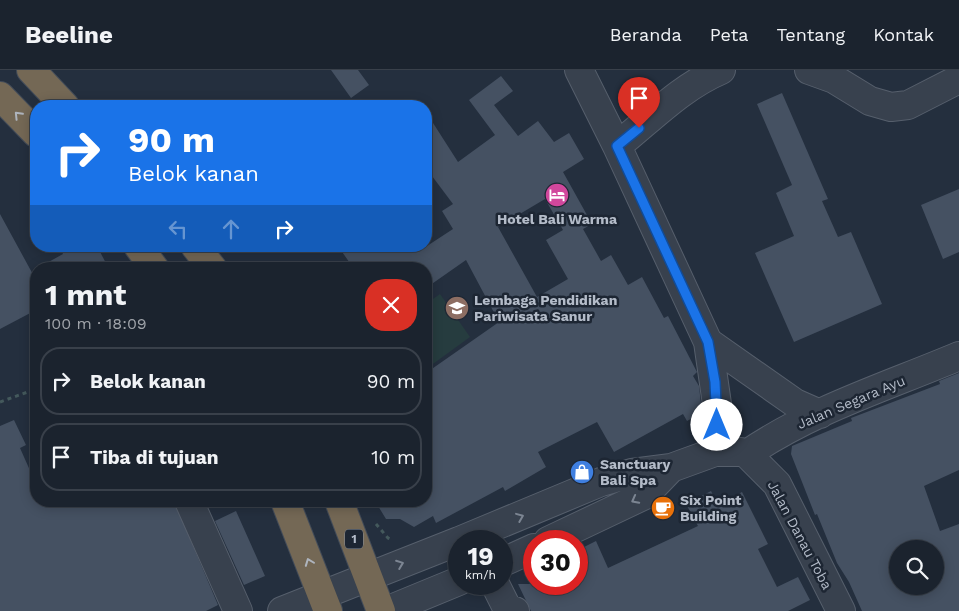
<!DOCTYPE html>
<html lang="id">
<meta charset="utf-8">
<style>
:root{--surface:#1b232e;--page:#282f3a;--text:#f1f3f6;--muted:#a0a4aa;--line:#39404a}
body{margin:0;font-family:"Work Sans",sans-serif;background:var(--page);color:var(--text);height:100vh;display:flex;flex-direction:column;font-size:19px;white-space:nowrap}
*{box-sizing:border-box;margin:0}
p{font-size:16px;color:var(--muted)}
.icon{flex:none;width:28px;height:28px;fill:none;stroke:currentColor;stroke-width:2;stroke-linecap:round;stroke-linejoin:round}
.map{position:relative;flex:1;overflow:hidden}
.details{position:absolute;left:30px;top:192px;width:402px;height:245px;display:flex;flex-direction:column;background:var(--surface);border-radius:20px;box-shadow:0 2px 12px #0003,0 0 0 1px var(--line)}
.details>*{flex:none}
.guide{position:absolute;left:30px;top:30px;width:402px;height:152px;border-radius:20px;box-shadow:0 2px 12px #0003,0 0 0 1px var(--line);background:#1a73e8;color:#fff;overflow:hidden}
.controls{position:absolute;left:889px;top:470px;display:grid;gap:10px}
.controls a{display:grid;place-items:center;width:55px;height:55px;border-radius:50%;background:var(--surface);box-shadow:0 2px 12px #0003,0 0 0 1px var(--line);font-size:25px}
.speed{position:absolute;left:448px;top:460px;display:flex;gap:10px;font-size:25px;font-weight:700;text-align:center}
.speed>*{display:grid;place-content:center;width:65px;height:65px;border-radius:50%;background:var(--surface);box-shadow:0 2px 12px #0003,0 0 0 1px var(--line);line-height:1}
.speed small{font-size:12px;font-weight:400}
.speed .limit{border:8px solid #d22;background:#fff;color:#111}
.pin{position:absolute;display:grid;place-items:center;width:42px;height:42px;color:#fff;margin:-51px -21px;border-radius:50% 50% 50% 0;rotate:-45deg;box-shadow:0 0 5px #0007}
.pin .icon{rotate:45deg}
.me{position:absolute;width:55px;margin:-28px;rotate:0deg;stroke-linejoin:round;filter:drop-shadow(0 0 4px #0008)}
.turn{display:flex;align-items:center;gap:18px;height:105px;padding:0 15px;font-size:22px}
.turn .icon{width:65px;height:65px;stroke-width:2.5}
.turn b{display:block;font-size:35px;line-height:42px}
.lanes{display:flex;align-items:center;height:48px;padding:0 15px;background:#0003;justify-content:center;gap:25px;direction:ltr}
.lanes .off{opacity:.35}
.round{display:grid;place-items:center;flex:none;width:52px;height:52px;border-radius:20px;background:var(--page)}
.summary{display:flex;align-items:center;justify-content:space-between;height:85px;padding:0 15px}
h1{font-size:30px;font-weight:700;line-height:38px}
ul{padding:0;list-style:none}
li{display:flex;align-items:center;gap:15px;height:68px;margin:0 10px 8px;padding:0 5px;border:2px solid var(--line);border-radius:20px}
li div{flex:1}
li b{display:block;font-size:19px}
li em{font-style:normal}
header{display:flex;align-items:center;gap:30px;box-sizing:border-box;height:70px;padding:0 25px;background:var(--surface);border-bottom:1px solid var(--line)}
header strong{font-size:24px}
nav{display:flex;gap:28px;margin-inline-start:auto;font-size:18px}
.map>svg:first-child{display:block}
</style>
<header>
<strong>Beeline</strong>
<nav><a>Beranda</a><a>Peta</a><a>Tentang</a><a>Kontak</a></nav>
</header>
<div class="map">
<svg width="959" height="541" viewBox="0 0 959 541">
<rect width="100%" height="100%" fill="#242f3e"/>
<path fill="#263c3f" d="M440,224L470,267L426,299V234Z"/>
<path fill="#455162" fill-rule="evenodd" d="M331,0H358L369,15L351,28Z
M501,6L513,21L494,35L518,66L538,51L554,72L569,63L584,89L563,102L592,154L583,159L601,191L611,185L628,215L642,207L664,248L668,246L697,302L693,306L699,316L702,343L687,351L683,344L614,382L597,352L538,382L546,397L505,421L503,417L436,453L433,446L414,457L400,449H386L375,431H426V303L499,252L466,190L426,218V199H354L338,176H427L453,159L442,141L453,134L426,98V42L458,92L495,65L469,30ZM545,129L563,160L546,170L568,209L537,227L498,157Z
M782,23L828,129L822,131L838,167L851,162L882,234L794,272L755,183L794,166L776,123L792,115L757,34Z
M959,119V182L943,189L921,135Z
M0,144L36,210V240L0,259Z
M59,176H97L109,199H36L63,184Z
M959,303V400L924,416L940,461L959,454V541H862L849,512L837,493L817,444L815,445L791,384L792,376L852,351L851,348L940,314L939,311ZM898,479H935V516H898Z
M14,350L26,375L20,378L36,414V431H174L218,535L206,541H0V356Z
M711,421L718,435L742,422L768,474L758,479L777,517L798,507L810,530L788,541H531L518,514H576V481L596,471L608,498L698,456L686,434Z
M236,441L265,506L244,515L215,451Z"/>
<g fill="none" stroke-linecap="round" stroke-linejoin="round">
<g stroke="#565f6c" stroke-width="30">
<path id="minor" d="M579,0L617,76L708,272L718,341L715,382
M809,0L834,9L870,31L891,37L908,35L959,9
M617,76C651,49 681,17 721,0
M708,272L795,333L820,344
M747,384C811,340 888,316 959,286
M189,431L238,541
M459,471L601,412L632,403L671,398L715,382H741L747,384L777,414L841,541
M548,471L645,425L671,398
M501,493L534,478
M495,514L507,538L515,541
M282,541L459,471
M386,541L459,511"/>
</g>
<g stroke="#434c59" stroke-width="30">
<path id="highway" d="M31,0L65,36
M0,26L36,63
M138,176L155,199
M195,176L213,199
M285,431L328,541
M339,431L381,541"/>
</g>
<path stroke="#44595c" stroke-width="3" stroke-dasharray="4 4" stroke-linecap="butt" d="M0,332L36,319
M376,454L388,468L393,470"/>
<use href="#minor" stroke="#38414e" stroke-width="28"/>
<use href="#highway" stroke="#746855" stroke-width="28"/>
</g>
<defs><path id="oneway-chevron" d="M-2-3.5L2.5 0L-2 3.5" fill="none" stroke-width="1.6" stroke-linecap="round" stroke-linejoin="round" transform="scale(1.25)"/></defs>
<g stroke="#aeb4bd">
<use href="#oneway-chevron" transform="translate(18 45) rotate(-134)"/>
<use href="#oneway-chevron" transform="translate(309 492) rotate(-111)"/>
</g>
<g stroke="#7c8592">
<use href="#oneway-chevron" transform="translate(635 430) rotate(152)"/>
<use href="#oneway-chevron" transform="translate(520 447) rotate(-22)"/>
<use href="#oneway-chevron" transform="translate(400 494) rotate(-21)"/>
</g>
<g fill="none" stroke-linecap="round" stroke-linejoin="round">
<g stroke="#114b97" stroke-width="12">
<path id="route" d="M639,58L617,76L708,272L715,312L717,355"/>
</g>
<use href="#route" stroke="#1a73e8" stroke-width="9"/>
</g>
<defs>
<g id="hotel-disc" transform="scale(1.25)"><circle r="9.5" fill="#d1479c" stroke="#1d2633"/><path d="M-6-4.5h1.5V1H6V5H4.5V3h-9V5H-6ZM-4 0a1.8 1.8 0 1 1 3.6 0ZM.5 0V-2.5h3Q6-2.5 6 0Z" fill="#fff"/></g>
<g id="school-disc" transform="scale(1.25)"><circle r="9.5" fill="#8d6e63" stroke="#1d2633"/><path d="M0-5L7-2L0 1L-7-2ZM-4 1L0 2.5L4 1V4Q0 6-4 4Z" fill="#fff"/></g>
<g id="shop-disc" transform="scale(1.25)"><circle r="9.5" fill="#3f7fe0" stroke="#1d2633"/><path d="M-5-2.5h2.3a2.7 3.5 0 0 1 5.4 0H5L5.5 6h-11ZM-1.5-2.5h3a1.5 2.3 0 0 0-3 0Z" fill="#fff"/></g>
<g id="cafe-disc" transform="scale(1.25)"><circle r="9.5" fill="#e8710a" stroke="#1d2633"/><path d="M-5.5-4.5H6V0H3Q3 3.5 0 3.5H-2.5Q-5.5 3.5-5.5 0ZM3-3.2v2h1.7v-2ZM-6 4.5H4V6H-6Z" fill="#fff"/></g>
</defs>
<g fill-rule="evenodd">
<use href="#hotel-disc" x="557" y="125"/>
<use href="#school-disc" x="457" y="238"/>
<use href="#shop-disc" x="582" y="402"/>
<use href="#cafe-disc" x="663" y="438"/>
</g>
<g text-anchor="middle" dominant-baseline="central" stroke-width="5" stroke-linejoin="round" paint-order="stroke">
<rect fill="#1d2633" stroke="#878f9c" stroke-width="1" x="345" y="459.5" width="18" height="19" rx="4"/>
<g font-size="12" font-weight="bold" fill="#b4bcc9">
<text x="354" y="469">1</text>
</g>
<g font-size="14" font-weight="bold" fill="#b4bcc9" stroke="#1d2633" text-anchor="start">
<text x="557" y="149" text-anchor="middle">Hotel Bali Warma</text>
<text x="474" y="230">Lembaga Pendidikan<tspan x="474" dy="16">Pariwisata Sanur</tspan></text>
<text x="600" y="394">Sanctuary<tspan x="600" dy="16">Bali Spa</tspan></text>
<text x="680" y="430">Six Point<tspan x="680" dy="16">Building</tspan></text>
</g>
<g font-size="14" fill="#b4bcc9" stroke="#1d2633">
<text transform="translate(851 332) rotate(-23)">Jalan Segara Ayu</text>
<text transform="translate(800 465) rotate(62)">Jalan Danau Toba</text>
</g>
</g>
</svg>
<div class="controls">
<a><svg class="icon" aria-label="search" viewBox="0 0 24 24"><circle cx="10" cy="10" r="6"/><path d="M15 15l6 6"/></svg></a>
</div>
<div class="speed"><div>19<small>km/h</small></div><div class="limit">30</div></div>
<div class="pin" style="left:639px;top:58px;background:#d93025"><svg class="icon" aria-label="arrive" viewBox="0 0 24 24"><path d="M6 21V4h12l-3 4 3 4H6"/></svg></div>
<svg class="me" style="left:717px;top:355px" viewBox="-20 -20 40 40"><circle r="19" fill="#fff"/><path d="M0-13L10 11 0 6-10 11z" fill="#1a73e8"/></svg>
<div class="guide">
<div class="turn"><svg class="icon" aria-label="right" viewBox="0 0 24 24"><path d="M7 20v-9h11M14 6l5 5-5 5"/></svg><div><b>90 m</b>Belok kanan</div></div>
<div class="lanes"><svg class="icon off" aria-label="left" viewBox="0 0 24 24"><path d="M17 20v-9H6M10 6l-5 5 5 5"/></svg><svg class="icon off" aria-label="ahead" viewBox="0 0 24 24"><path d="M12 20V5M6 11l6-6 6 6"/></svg><svg class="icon" aria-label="right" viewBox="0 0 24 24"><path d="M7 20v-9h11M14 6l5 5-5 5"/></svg></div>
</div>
<section class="details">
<div class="summary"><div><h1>1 mnt</h1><p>100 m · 18:09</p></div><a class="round" style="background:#d93025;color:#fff"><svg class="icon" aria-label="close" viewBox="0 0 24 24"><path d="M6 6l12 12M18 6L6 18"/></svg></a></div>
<ul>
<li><svg class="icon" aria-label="right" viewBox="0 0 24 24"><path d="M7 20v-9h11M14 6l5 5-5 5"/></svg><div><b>Belok kanan</b></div><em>90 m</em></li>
<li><svg class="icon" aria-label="arrive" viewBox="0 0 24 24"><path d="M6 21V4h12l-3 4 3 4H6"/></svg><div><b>Tiba di tujuan</b></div><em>10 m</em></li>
</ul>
</section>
</div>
